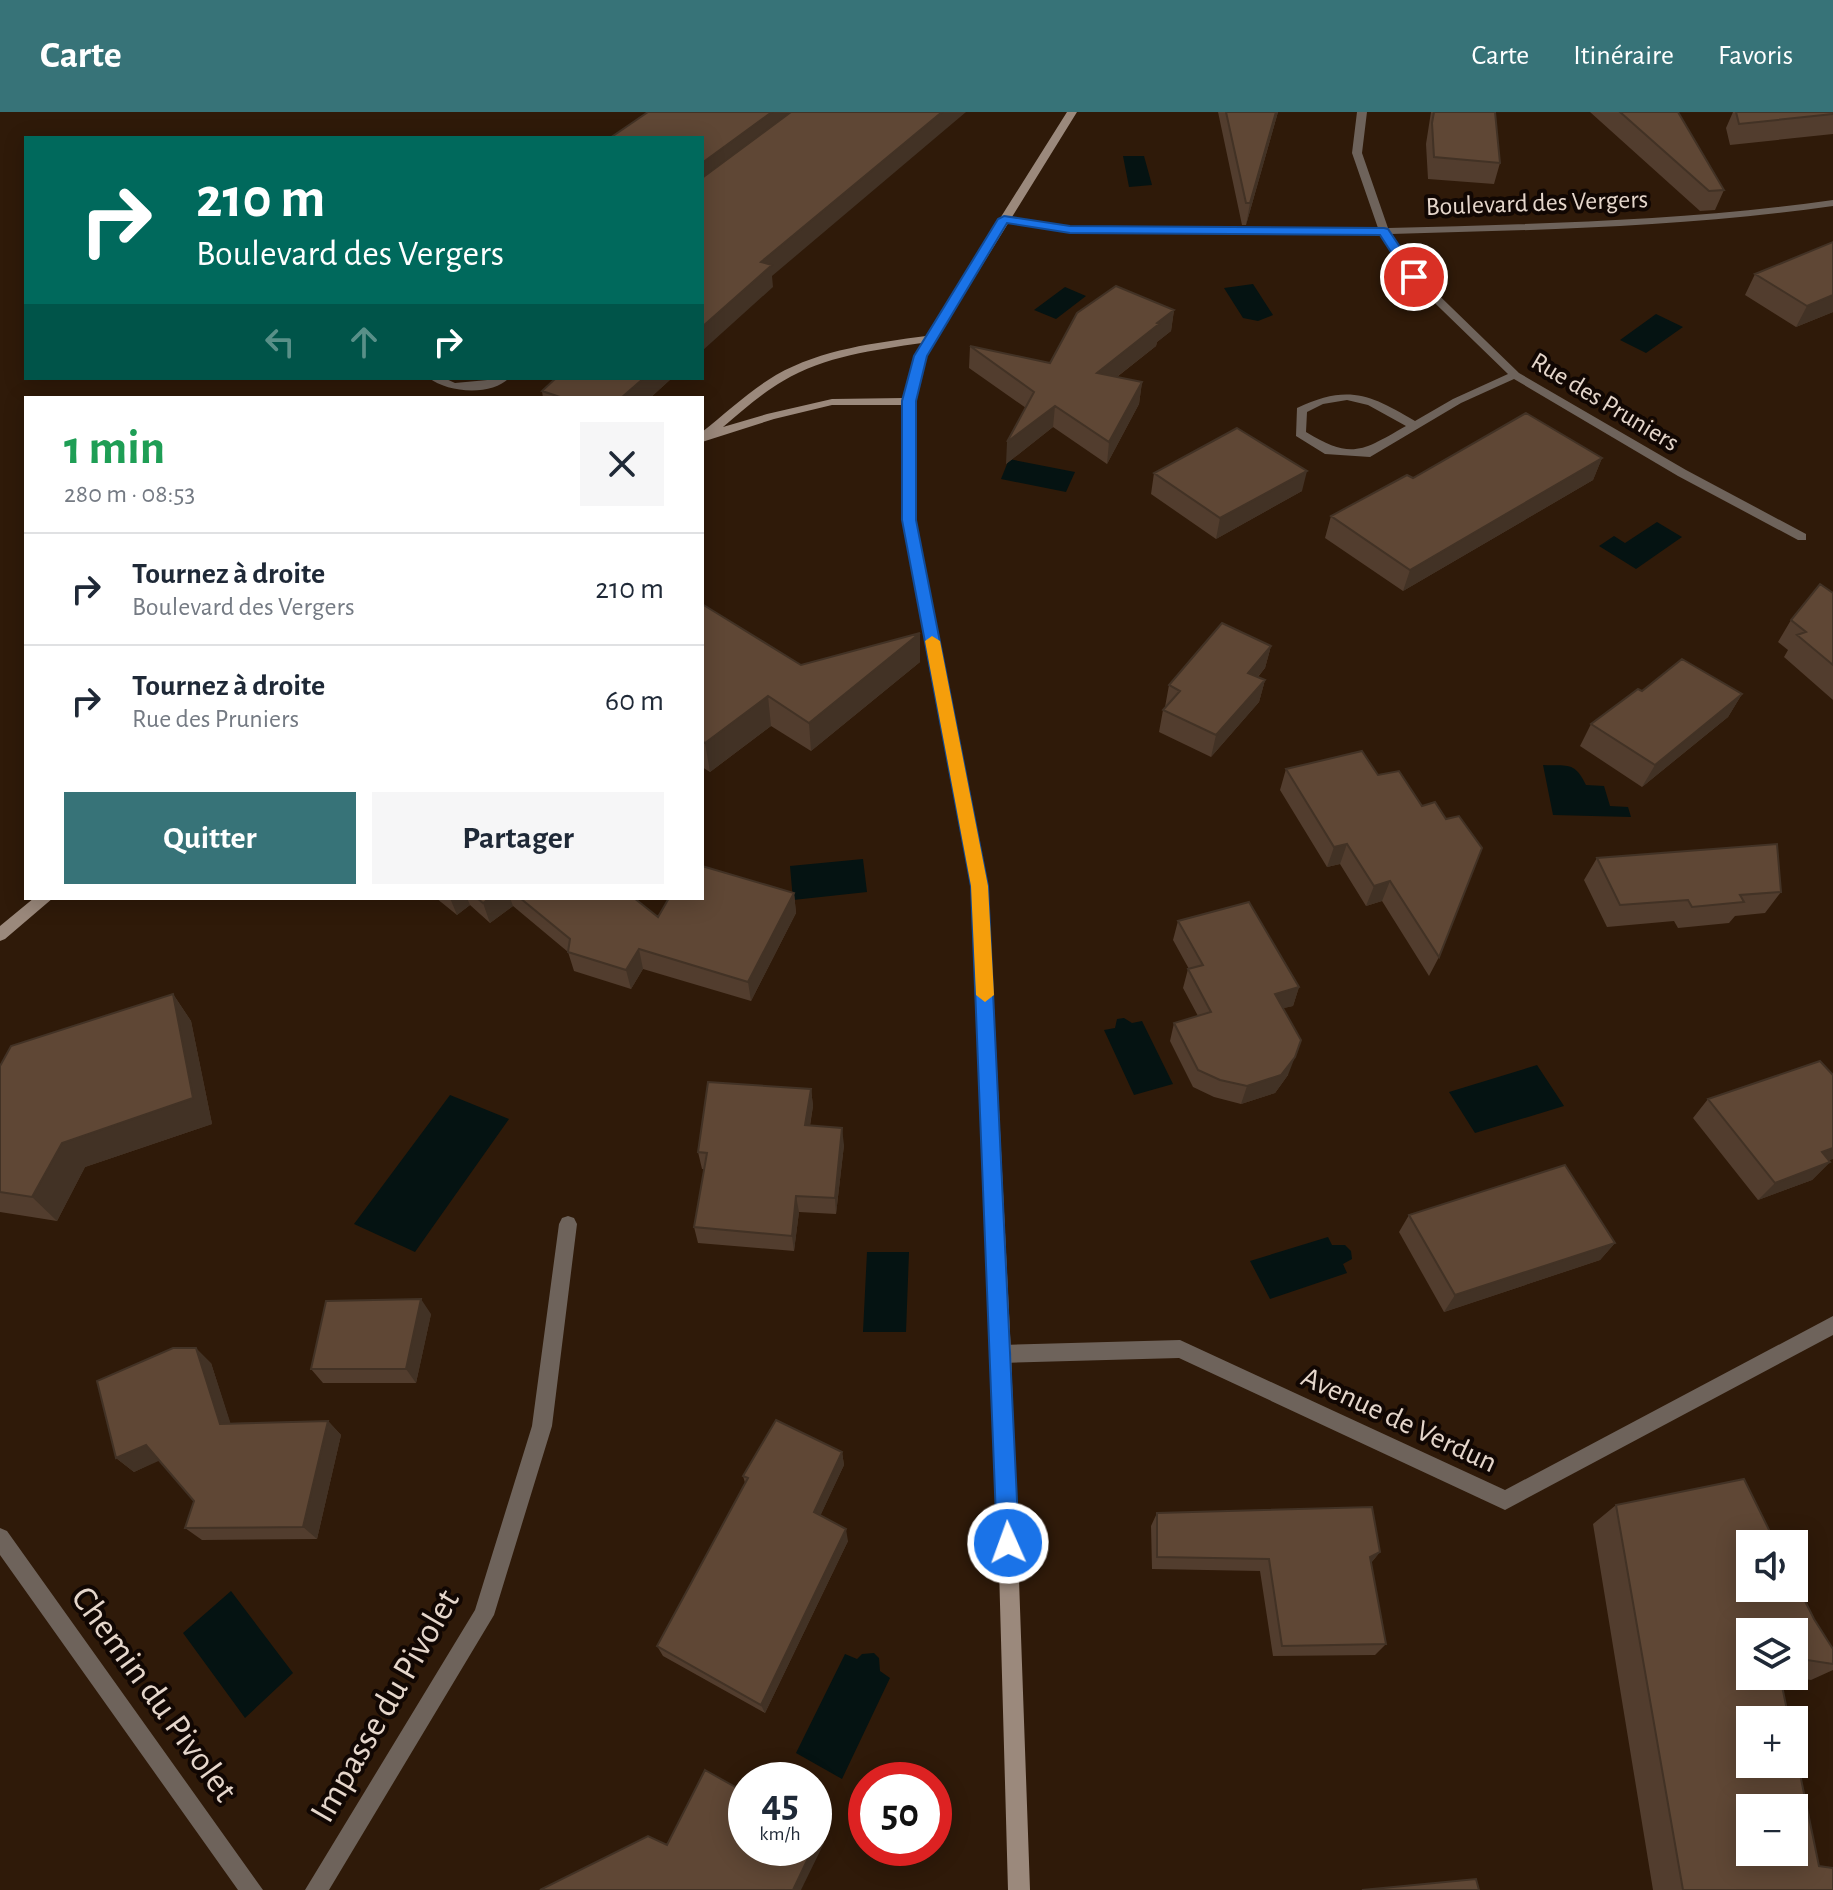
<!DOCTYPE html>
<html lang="fr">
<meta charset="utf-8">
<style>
:root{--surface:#fff;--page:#f6f6f7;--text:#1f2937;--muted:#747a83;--line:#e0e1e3;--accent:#377378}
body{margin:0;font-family:"Alegreya Sans",sans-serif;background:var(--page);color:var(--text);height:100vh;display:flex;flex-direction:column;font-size:30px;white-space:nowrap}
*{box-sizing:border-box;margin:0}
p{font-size:26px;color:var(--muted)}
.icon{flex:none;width:44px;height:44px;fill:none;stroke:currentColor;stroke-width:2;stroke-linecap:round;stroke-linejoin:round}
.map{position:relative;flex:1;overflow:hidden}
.details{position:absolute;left:24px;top:284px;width:680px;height:504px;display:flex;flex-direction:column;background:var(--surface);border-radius:0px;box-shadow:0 4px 20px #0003}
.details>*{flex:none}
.top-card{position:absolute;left:24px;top:24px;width:680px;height:244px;border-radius:0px;box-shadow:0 4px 20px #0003;background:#00695c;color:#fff;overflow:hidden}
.tools{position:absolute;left:1736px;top:1418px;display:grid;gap:16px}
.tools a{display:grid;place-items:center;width:72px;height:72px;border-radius:0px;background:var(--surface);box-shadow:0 4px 20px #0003;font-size:40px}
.speed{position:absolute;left:728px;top:1650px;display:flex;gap:16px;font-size:40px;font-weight:700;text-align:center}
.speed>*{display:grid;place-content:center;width:104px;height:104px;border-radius:50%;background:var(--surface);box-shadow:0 4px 20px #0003;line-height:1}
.speed small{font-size:20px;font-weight:400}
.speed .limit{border:12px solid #d22;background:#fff;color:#111}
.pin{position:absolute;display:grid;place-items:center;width:68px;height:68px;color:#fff;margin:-34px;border:4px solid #fff;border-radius:50%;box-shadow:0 2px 8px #0007}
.me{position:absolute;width:88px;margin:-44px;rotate:358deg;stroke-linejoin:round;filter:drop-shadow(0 0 6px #0008)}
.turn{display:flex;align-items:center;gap:28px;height:168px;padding:0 40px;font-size:36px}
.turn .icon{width:104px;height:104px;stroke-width:2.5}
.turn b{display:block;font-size:56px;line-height:68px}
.lanes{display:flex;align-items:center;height:76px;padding:0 40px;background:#0003;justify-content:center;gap:40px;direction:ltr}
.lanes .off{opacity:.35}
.round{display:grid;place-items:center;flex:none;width:84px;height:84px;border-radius:0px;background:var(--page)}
.head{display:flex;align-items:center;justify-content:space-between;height:136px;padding:0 40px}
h1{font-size:48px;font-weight:700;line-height:60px;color:#1e9e55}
.action{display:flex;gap:16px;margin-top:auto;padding:16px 40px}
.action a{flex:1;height:92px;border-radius:0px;background:var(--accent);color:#fff;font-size:32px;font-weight:700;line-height:92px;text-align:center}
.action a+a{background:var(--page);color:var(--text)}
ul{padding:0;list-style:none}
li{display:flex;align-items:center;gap:24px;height:112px;padding:0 40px;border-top:2px solid var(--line)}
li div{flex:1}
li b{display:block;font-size:30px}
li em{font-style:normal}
header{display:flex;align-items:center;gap:48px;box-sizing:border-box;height:112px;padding:0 40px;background:var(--accent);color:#fff}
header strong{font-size:38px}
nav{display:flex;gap:44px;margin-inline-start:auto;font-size:28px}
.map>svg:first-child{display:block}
</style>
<header>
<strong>Carte</strong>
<nav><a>Carte</a><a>Itinéraire</a><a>Favoris</a></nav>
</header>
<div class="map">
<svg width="1833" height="1778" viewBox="0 0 1833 1778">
<rect width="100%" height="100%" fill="#2f1a09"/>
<path fill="#051312" d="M1123,44H1144L1152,73L1129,75Z
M1253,172L1273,203L1258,209L1243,206L1224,176Z
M1065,175L1086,184L1056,207L1034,198Z
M1656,202L1683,215L1646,241L1620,228Z
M1009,347L1075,360L1066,380L1001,367Z
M1657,410L1682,425L1636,457L1599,434L1614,424L1625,431Z
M1543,653C1567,654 1575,649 1586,673L1604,674L1610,694L1628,695L1631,705L1553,703Z
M863,747L867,780L793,788L790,754Z
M1124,906L1132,911L1142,909L1173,972L1134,983L1104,918L1115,916L1117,907Z
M1537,953L1564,994L1475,1021L1449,980Z
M450,983L509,1007L415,1140L354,1112Z
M1328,1125L1332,1133H1345L1351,1139L1352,1147L1343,1152L1347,1161L1270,1187L1250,1149Z
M867,1140H909L906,1220H863Z
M231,1479L293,1561L245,1606L183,1521Z
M874,1541L879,1546L880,1559L890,1566L842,1667L796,1641L845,1542L857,1547L862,1542Z"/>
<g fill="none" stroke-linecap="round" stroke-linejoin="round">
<path fill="#6e635b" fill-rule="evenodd" d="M1357,0H1367L1362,41L1388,116C1537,112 1685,109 1833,88V94C1686,115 1539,118 1391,122L1418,163L1519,261L1686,358L1806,422V428H1798L1678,364L1514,267L1461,291L1370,345L1325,342L1296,324L1297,296C1347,272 1370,282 1415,309L1453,287L1508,262L1410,167L1381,122L1070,121L1004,110L999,107L1004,104L1070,115L1378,116L1352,41ZM1347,288L1368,293L1406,314C1362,339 1352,348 1306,320L1307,300L1323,292Z
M429,266H444L455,271L509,266C492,284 448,281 429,266Z
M568,1104L574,1106L577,1112L552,1314L494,1503L329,1778H305L475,1498L532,1314L559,1112L562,1106Z
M1833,1204V1223L1505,1398L1179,1246L1002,1251L995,1248L993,1242L995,1236L1002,1233L1180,1228L1505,1378Z
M0,1416L7,1419L263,1778H238L0,1443Z"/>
<path fill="#9b897c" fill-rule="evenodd" d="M1067,0H1077L926,244L915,289V408L988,774L1011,1242L1030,1778H1008L993,1242L972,774L903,408V293H832L774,307L702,330V320C726,301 749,279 776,263C822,237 875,231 926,224ZM922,231L914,244L904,286L832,287L767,302L723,315C742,299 761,282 783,269C825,244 874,238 922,231Z
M34,786H53L5,827L0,829V814Z"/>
</g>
<path fill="#523d2e" d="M1218,0H1278L1246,113H1242Z
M1431,0H1495L1500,51L1494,72L1428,67L1426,32Z
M1590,0H1678L1724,78L1715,98L1700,99Z
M1733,0H1833V22L1730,33L1726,16Z
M1833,130V200L1796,215L1745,183L1755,162Z
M1174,198L1171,219L1157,230L1156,234L1117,265L1142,270L1139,292L1107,352L1053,315L1006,352L1026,296L969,256L970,234L1050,251Z
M672,266L650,286H543L542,279Z
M1602,346L1593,368L1403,479L1325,426L1331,404L1413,366Z
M1154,361L1302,379L1216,427L1151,382Z
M1833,481V588L1784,545L1788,538L1778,530L1791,508Z
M702,492L801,553L920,550L811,639L771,614L710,660L702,655Z
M1271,534L1265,556L1258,565L1265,568L1259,590L1211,645L1159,620L1163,598L1165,595L1169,573Z
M1642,579L1742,582L1728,605L1642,675L1580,634L1591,612Z
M1362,639L1439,845L1429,864L1382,789L1366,794L1340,752L1327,755L1280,678L1286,657Z
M1597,746L1781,780L1765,801L1735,804L1729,811L1678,816L1674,809L1607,815L1584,768Z
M794,781L796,801L751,889L643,857L631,877L574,859L568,840L513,794L490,811L470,793L457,803L436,786H634L658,805Z
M1178,809L1299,875L1293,894L1283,896L1288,963L1275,981L1241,992L1214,985L1193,975L1170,929L1174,911L1198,904L1183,876L1188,857H1189L1173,828Z
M173,882L191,909L212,1012L85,1055L57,1109L0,1100V954Z
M811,977L813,994L810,1014L844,1033L836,1102L799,1100L794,1139L698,1131L694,1115L704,1057H702L698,1040Z
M1708,987L1829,1049L1830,1050L1812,1068L1758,1088L1693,1006Z
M1409,1103L1615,1131L1600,1148L1444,1200L1399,1120Z
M431,1202L416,1271H323L311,1257Z
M211,1251L230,1311L328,1309L341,1323L317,1427L202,1428L185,1416L194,1389L159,1348L134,1360L116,1346Z
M842,1340L844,1353L820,1404L848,1429L765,1601L663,1544L657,1534L745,1371L743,1364Z
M1616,1393L1814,1507L1833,1537V1558L1811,1568L1786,1564H1794V1520H1750L1819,1754L1833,1778H1653L1593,1412Z
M1157,1401L1380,1440L1371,1451L1386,1532L1375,1543L1273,1544L1260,1459L1152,1457L1151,1414Z"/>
<path fill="#423225" d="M772,0H802L702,74V51Z
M942,0H966L772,164L773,175L702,239V215L761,150Z
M1276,0H1278L1246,113L1250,91Z
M1833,183V200L1796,215L1807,194Z
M1174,198L1171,219L1157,230L1156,234L1095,282L1097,261Z
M644,266H672L650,286H621Z
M1142,270L1139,292L1107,352L1109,330Z
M1055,294L1053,315L1006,352L1007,330Z
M1602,346L1593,368L1403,479L1410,458Z
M1307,359L1302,379L1216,427L1220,406Z
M920,521V550L811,639L809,611Z
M1271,534L1265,556L1242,583L1248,561Z
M1265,568L1259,590L1211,645L1216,623Z
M1742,582L1728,605L1642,675L1655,653Z
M768,584L771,614L710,660L705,631Z
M1347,732L1340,752L1327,755L1334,735Z
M1390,769L1382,789L1366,794L1374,774Z
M794,781L796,801L751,889L748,870Z
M450,786H467L470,793L457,803Z
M490,786H510L513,794L490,811L483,791Z
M639,837L643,857L631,877L626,858Z
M1299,875L1293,894L1268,900L1275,882Z
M173,882L191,909L212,1012L85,1055L57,1109L32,1085L62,1031Z
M1295,945L1288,963L1275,981L1241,992L1247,974Z
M811,977L813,994L807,1030L805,1013Z
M842,1016L844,1033L836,1102L835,1086Z
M1833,1036V1047L1804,1058L1822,1040Z
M1830,1050L1812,1068L1758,1088L1775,1071Z
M796,1084L799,1100L794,1139L792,1124Z
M1615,1131L1600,1148L1444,1200L1455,1183Z
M421,1187L431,1202L416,1271L406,1257Z
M196,1236L211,1251L235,1325L220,1312Z
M328,1309L341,1323L317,1427L303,1415Z
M146,1333L163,1347L134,1360L116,1346Z
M842,1340L844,1353L816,1413L814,1400Z
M846,1417L848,1429L765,1601L761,1593Z
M1380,1440L1369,1453L1370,1445Z
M820,1722L824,1731L801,1778H793Z"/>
<path fill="#5f4735" stroke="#423225" stroke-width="2" fill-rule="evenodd" d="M648,0H772L702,51V26H610Z
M791,0H942L761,150L772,153L702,215V66Z
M1226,0H1276L1250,91H1246Z
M1434,0H1495L1500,51L1434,45L1432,11Z
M1620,0H1678L1724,78L1709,79Z
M1736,0H1833V2L1739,12Z
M1833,130V183L1807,194L1755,162Z
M1116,174L1174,198L1157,211L1159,212L1097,261L1142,270L1109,330L1055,294L1007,330L1034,280L970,234L1050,251L1077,201Z
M556,266H644L621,286H563L542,279Z
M1526,301L1602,346L1410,458L1331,404L1407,363L1413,366Z
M1237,316L1307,359L1220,406L1154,361Z
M1820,472L1833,481V553L1797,523L1806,520L1791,508Z
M702,492L801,553L920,521L809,611L768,584L705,631L702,629Z
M1222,511L1271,534L1248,561L1265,568L1216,623L1163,598L1180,579L1169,573Z
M1682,547L1742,582L1655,653L1591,612L1638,577L1642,579Z
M1362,639L1378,663L1399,659L1422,694L1435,690L1446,707L1459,704L1482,736L1439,845L1390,769L1374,774L1347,732L1334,735L1286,657Z
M1777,732L1781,780L1740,783L1744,790L1692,795L1688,788L1620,793L1597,746Z
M702,754L794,781L748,870L639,837L626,858L568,840L570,827L520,786H634L658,805L669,786H702Z
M477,786H490L483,791Z
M1249,790L1299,875L1275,882L1301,928L1295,945L1281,963L1247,974L1220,968L1198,958L1174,911L1211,900L1188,857L1203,853L1178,809Z
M173,882L193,986L62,1031L32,1085L0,1080V954L11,934Z
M1820,949L1833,963V1036L1822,1040L1830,1050L1775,1071L1708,987Z
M708,970L811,977L805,1013L842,1016L835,1086L796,1084L792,1124L694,1115L707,1041L698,1040Z
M1565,1053L1615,1131L1455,1183L1409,1103Z
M421,1187L406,1257H311L326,1189Z
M173,1236H196L220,1312L328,1309L303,1415L185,1416L194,1389L146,1333L116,1346L97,1269Z
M776,1308L842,1340L814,1400L846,1417L761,1593L657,1534L748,1366L743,1364Z
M1744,1367L1776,1432H1750V1476H1794V1467L1814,1507L1833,1537V1552L1794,1546V1520H1750V1564H1780L1789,1608H1750V1652H1794V1633L1819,1754L1833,1756V1778H1683L1616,1393ZM1750,1696H1794V1740H1750Z
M1372,1395L1380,1440L1370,1445L1386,1532L1282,1534L1269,1447L1157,1445V1401Z
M705,1658L746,1681V1736H813L793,1778H540L648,1724L667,1733Z
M814,1719L820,1722L814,1735Z
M1476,1767L1479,1778H1362Z"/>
<path fill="#1a73e8" stroke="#114b97" stroke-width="2" d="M1004,104L1070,114L1384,116L1388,117L1420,165L1409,168L1380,123L1070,121L1007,111L927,244L916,289V408L988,774L1019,1431L1016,1439L1008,1442L1000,1439L997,1431L971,774L902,408V289L914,244L998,107Z"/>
<path fill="#f59e0b" d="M932,524L940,529L988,774L994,883L985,890L976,883L971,774L925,529Z"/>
<g text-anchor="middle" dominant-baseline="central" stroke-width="8" stroke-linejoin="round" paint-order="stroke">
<g font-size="26" fill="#e5d6cb" stroke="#110703">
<text transform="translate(1537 91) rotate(-2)">Boulevard des Vergers</text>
<text transform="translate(1605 290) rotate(31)">Rue des Pruniers</text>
</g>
<g font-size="30" fill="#e5d6cb" stroke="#110703">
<text transform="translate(1399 1308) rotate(25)">Avenue de Verdun</text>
</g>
<g font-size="36" fill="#e5d6cb" stroke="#110703">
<text transform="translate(154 1582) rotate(54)">Chemin du Pivolet</text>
<text transform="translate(385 1594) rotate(-60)">Impasse du Pivolet</text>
</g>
</g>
</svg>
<div class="tools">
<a><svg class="icon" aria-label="sound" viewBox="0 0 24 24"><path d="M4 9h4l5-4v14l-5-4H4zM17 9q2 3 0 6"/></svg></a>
<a><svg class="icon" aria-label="layers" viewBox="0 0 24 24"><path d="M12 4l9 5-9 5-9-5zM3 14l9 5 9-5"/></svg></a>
<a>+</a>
<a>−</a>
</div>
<div class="speed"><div>45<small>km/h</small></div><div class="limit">50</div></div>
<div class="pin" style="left:1414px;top:165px;background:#d93025"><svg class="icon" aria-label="arrive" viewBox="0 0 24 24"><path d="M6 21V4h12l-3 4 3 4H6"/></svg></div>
<svg class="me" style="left:1008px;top:1431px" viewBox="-20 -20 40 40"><circle r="17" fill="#1a73e8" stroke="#fff" stroke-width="3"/><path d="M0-11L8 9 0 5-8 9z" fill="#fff"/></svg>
<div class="top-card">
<div class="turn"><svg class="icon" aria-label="right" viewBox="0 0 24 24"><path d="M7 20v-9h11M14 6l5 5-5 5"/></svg><div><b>210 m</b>Boulevard des Vergers</div></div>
<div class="lanes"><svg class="icon off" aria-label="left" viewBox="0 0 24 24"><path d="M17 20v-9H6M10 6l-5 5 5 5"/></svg><svg class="icon off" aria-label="ahead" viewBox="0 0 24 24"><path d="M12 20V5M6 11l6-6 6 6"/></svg><svg class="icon" aria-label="right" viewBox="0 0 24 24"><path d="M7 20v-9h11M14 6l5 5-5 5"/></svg></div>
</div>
<section class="details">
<div class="head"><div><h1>1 min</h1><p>280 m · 08:53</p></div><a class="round"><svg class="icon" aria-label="close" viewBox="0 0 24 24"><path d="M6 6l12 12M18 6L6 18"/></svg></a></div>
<ul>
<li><svg class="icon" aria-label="right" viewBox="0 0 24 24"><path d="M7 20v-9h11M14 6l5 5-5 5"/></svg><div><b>Tournez à droite</b><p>Boulevard des Vergers</p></div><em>210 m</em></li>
<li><svg class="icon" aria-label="right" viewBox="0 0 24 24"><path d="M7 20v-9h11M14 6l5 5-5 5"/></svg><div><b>Tournez à droite</b><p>Rue des Pruniers</p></div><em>60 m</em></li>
</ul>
<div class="action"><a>Quitter</a><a>Partager</a></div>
</section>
</div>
